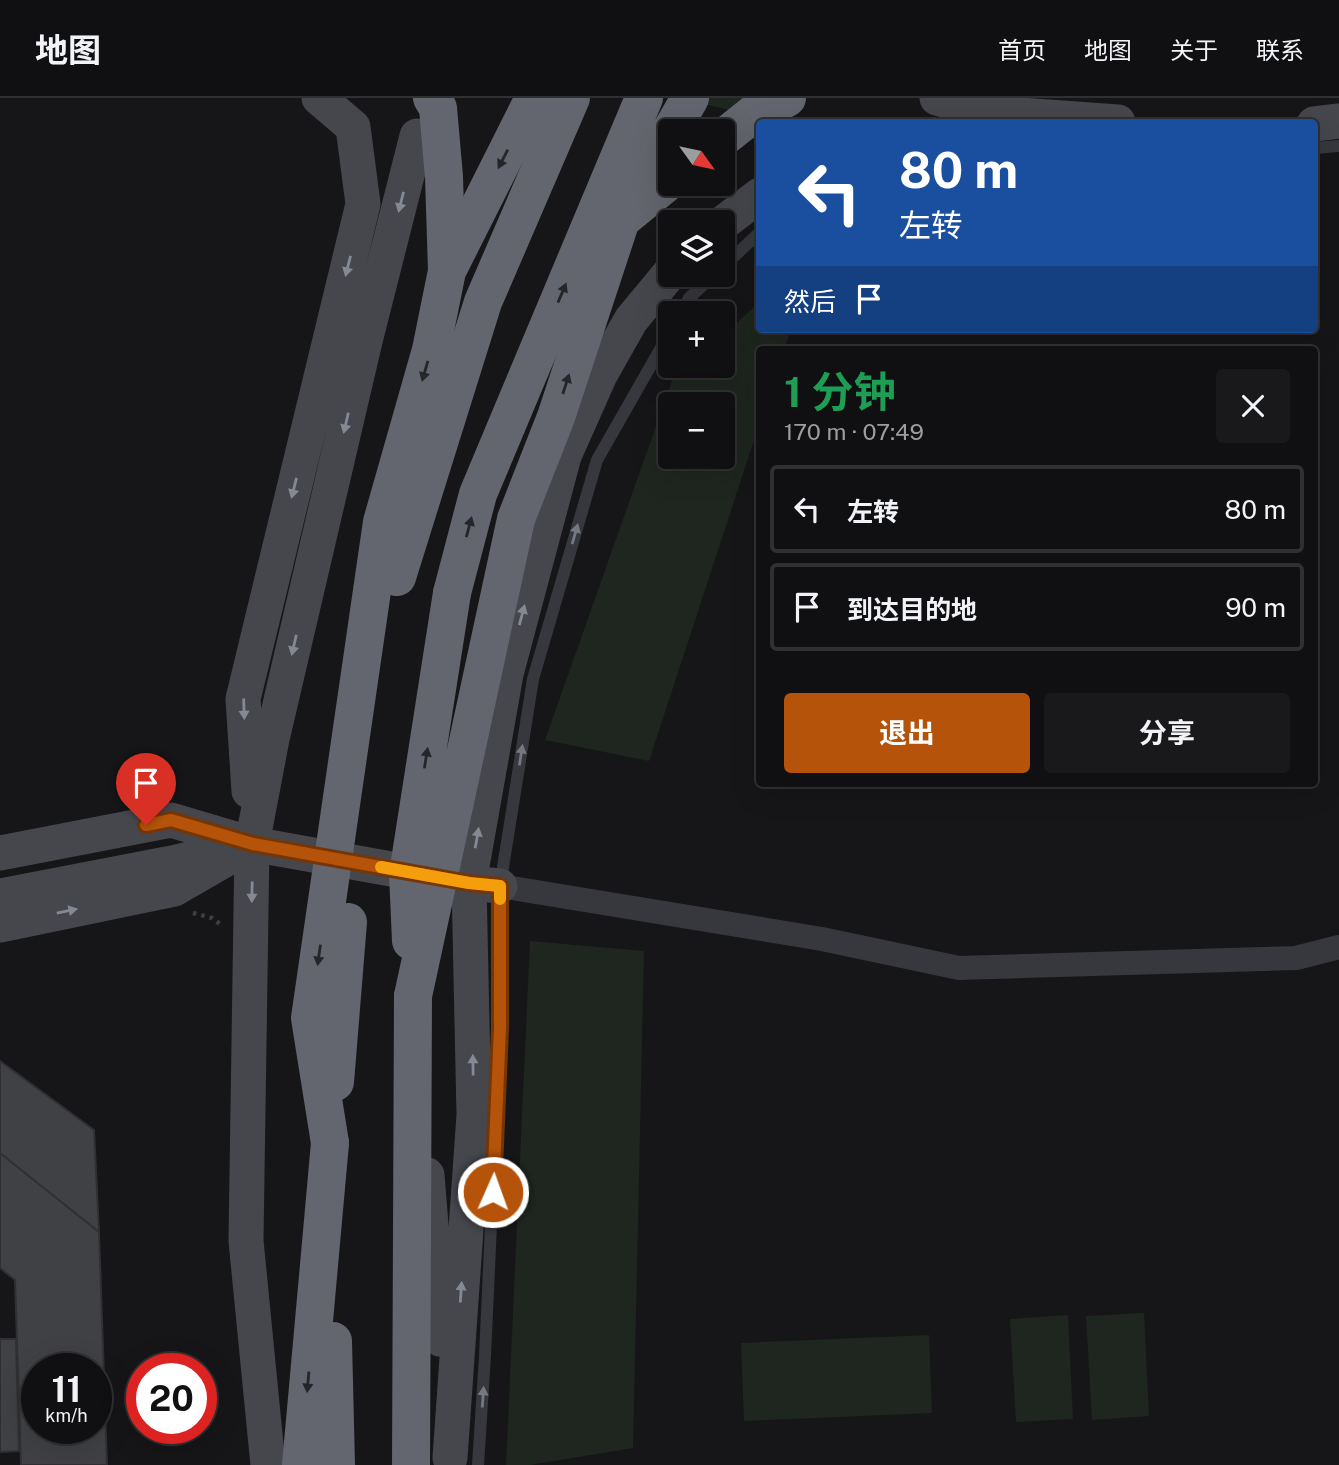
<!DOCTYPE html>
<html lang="zh">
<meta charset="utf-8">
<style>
:root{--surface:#101012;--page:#19191b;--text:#f1f3f6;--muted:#9c9d9f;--line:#303032;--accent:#b45309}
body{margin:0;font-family:"Public Sans","Noto Sans SC",sans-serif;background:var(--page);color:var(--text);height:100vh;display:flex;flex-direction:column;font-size:26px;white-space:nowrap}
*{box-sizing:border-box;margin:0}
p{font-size:23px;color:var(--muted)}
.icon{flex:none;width:38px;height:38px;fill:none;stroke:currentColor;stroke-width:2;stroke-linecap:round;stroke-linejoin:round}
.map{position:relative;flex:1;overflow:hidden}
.drawer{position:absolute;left:756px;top:248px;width:562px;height:441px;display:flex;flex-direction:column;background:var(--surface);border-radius:7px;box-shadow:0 7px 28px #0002,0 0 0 2px var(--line)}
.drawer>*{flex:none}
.top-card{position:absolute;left:756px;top:21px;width:562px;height:214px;border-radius:7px;box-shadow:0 7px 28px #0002,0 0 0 2px var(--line);background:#1a4fa0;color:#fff;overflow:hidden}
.needle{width:46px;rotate:123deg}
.controls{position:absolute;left:658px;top:21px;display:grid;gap:14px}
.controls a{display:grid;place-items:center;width:77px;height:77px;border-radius:7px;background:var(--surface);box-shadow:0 7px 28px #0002,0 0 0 2px var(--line);font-size:35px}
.speed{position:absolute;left:21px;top:1255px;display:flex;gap:14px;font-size:35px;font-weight:700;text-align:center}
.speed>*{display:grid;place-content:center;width:91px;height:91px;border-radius:50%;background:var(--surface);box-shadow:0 7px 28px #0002,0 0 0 2px var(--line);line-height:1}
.speed small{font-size:18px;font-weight:400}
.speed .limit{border:10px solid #d22;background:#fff;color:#111}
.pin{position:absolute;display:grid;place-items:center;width:60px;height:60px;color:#fff;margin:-72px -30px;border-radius:50% 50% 50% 0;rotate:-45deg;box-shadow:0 0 7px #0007}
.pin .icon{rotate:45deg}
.me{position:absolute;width:77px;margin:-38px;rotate:2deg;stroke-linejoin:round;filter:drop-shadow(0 0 5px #0008)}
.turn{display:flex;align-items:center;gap:24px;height:147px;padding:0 28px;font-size:32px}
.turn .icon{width:91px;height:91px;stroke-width:2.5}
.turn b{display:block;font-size:49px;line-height:60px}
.then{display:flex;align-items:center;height:66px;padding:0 28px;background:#0003;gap:14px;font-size:26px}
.round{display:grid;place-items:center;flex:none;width:74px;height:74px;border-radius:7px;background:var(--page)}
.head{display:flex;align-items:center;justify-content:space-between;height:119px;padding:0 28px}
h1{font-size:42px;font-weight:700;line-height:52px;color:#1e9e55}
.primary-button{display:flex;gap:14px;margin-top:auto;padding:14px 28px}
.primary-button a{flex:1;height:80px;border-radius:7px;background:var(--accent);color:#fff;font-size:28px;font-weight:700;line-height:80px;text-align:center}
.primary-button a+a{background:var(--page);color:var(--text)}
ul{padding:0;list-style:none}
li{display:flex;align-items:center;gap:21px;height:88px;margin:0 14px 10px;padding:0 14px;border:4px solid var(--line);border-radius:7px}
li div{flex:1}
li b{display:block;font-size:26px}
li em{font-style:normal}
header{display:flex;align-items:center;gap:42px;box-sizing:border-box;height:98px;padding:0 35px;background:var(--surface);border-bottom:2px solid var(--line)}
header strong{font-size:33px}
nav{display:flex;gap:38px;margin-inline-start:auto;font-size:24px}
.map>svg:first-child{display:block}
</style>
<header>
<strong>地图</strong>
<nav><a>首页</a><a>地图</a><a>关于</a><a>联系</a></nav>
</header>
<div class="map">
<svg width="1339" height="1367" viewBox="0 0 1339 1367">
<rect width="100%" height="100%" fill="#161618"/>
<path fill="#1e261f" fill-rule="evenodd" d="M680,0H753L729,12Z
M759,205L760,231H791L784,252H760L759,327L649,663L545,642L673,280L687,268H723V237ZM723,306V359H670V306Z
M530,843L644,853L633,1350L530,1367H506Z
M1144,1215L1149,1318L1092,1322L1086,1218Z
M1068,1217L1073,1321L1016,1324L1010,1221Z
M929,1237L932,1315L744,1323L741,1245Z"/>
<path fill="#404145" stroke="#303034" stroke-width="2" fill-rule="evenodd" d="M0,963L94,1032L99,1134L0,1055Z
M0,1055L99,1134L107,1367H21L15,1182L0,1170ZM37,1270H96V1330H37Z
M0,1241H16L19,1353L0,1354Z"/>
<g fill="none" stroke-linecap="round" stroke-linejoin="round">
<path stroke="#3d3f44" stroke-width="4.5" stroke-dasharray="3.5 5" stroke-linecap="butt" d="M193,815L212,820L220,826"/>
<path stroke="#37383d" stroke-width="12" d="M1314,50L1339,48
M723,169L760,134
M681,215L689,200L714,177
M478,1367L485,1258L500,930V788L533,581L597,362L670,234"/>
<path stroke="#37383d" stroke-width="24" d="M500,788L822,841L959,870L1296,860L1339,849"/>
<path stroke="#45474d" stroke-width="35" d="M937,0L993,15L1118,24
M1314,26L1339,23
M723,125L760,97
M249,693L243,601L363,106L353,29L319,0
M0,755L171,722L252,746L469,785L500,788
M0,798L172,765L215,755
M0,827L174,791L252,746
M427,1077L440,1241
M450,1360L474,1017L469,785L506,576L564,358L600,277L631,222L670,175
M268,1367L246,1143L252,746L272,641L365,243L417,38"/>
<path stroke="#63666e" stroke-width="38" d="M432,0L438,10L444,79L447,173
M671,33L690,0
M723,40L753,16L787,0
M621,122L670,82
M397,479L483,204L571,0
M452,495L478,396L644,0
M333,1243L336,1367
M301,1367L330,1045
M411,1367L413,898"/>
<path stroke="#63666e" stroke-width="38" d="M411,843L408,776L452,495
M413,898L516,421L556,319L621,122L670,35
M335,984L348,824
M330,1045L310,920L382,424L431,252L447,173L534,0"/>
</g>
<defs><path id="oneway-solid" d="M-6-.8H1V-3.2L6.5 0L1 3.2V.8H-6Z" transform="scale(1.75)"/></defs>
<g fill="#26262a">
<use href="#oneway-solid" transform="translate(503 61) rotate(117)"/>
<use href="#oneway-solid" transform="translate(562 195) rotate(-67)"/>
<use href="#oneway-solid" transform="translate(425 273) rotate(106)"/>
<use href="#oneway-solid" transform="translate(566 286) rotate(-72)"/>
<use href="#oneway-solid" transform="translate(469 429) rotate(-75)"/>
<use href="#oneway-solid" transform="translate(426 660) rotate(-81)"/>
<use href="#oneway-solid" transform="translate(319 857) rotate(98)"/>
<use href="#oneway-solid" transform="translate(308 1284) rotate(95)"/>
</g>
<g fill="#858993">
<use href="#oneway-solid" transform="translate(401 104) rotate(104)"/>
<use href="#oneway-solid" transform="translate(348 168) rotate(104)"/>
<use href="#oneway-solid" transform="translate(346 325) rotate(103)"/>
<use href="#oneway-solid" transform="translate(294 390) rotate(104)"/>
<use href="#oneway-solid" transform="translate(522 517) rotate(-75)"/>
<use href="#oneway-solid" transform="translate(294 547) rotate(103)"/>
<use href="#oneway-solid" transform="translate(244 611) rotate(88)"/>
<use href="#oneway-solid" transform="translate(477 740) rotate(-80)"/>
<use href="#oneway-solid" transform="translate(252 794) rotate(91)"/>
<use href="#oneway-solid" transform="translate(67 813) rotate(-12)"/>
<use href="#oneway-solid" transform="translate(473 967) rotate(-91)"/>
<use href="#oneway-solid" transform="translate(461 1194) rotate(-86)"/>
</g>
<g fill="#757881">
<use href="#oneway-solid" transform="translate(575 436) rotate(-74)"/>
<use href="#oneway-solid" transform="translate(521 657) rotate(-81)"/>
<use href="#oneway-solid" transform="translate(483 1299) rotate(-86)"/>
</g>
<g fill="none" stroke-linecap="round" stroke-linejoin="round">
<g stroke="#753606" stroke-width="18">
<path id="route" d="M146,727L171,722L253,746L469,785L500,788V930L493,1094"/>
</g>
<use href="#route" stroke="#b45309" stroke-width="12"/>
<path stroke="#f59e0b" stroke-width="12" d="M381,769L469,785L500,788V801"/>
</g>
</svg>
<div class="controls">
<a><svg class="needle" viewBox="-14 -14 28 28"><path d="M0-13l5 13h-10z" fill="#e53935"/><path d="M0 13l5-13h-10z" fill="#9c9d9f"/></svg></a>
<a><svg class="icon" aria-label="layers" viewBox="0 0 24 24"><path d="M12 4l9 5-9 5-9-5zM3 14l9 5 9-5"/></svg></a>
<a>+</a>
<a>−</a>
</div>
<div class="speed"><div>11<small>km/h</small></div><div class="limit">20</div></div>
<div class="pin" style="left:146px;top:727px;background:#d93025"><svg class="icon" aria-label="arrive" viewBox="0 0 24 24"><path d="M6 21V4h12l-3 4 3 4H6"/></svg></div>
<svg class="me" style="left:493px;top:1094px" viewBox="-20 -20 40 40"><circle r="17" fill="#b45309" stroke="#fff" stroke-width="3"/><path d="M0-11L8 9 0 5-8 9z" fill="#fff"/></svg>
<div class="top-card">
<div class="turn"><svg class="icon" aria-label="left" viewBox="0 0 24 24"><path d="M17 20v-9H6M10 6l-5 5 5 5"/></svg><div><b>80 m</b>左转</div></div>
<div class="then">然后<svg class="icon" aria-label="arrive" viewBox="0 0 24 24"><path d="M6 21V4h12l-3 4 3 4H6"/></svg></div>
</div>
<section class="drawer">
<div class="head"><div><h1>1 分钟</h1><p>170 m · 07:49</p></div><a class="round"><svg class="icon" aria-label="close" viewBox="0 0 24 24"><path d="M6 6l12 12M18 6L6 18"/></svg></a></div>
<ul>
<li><svg class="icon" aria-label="left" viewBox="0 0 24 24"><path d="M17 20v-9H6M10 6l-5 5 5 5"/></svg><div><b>左转</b></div><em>80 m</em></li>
<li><svg class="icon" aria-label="arrive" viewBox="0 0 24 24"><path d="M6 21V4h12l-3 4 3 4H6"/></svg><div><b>到达目的地</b></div><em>90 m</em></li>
</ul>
<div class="primary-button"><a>退出</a><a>分享</a></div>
</section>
</div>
